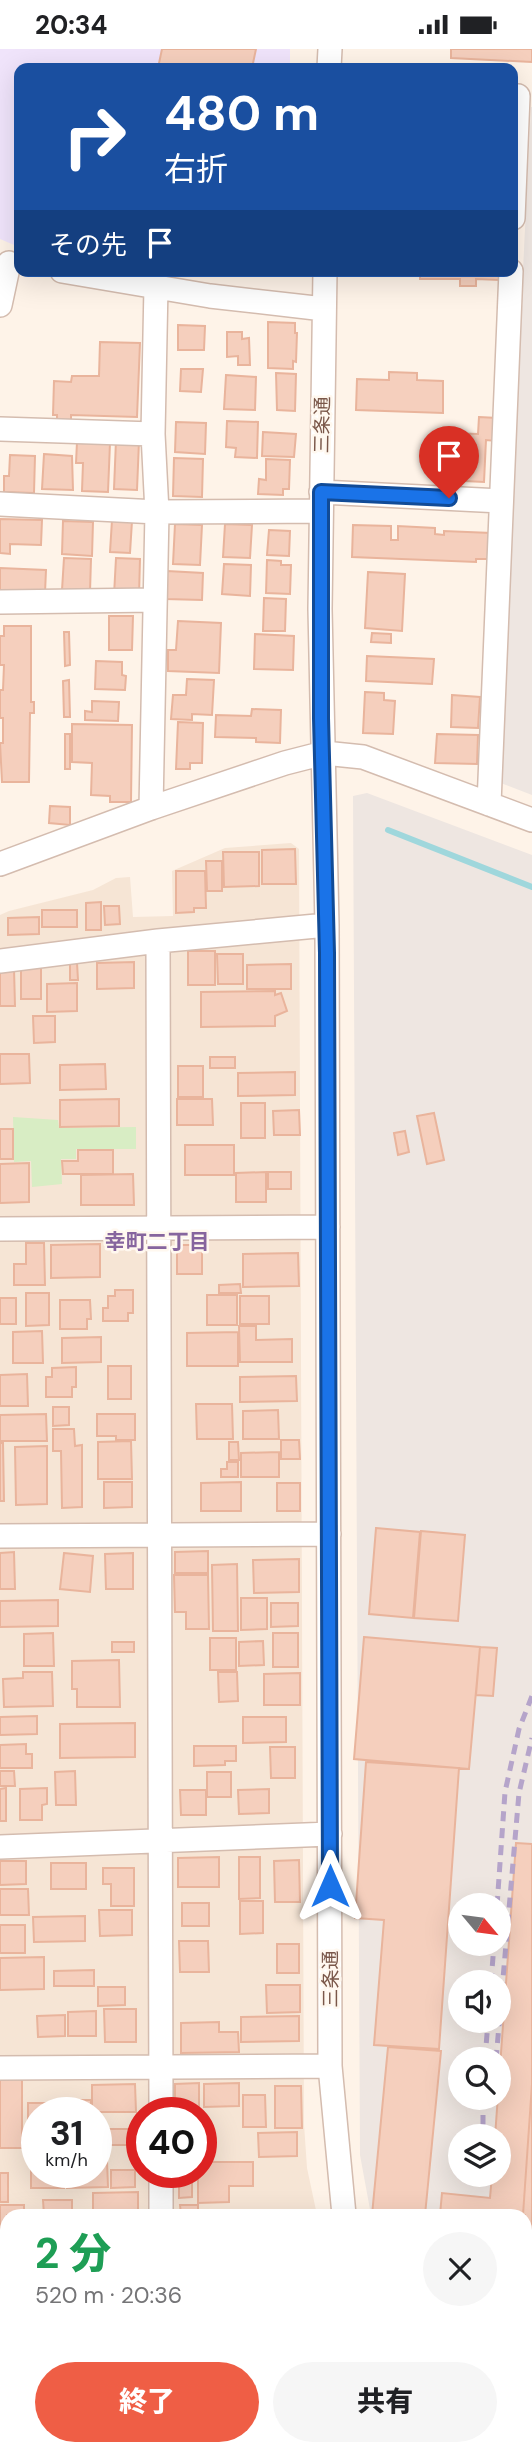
<!DOCTYPE html>
<html lang="ja">
<meta charset="utf-8">
<style>
:root{--surface:#fff;--page:#f6f6f6;--text:#202124;--muted:#757577;--accent:#ef5e45}
body{margin:0;font-family:"DM Sans","Noto Sans JP",sans-serif;background:var(--page);color:var(--text);height:100vh;display:flex;flex-direction:column;font-size:26px;white-space:nowrap}
*{box-sizing:border-box;margin:0}
p{font-size:23px;color:var(--muted)}
.icon{flex:none;width:38px;height:38px;fill:none;stroke:currentColor;stroke-width:2;stroke-linecap:round;stroke-linejoin:round}
.map{position:relative;flex:1;overflow:hidden}
.drawer{position:absolute;left:0px;top:2160px;width:532px;height:247px;display:flex;flex-direction:column;background:var(--surface);border-radius:21px 21px 0 0;box-shadow:0 7px 28px #0002}
.drawer>*{flex:none}
.top-card{position:absolute;left:14px;top:14px;width:504px;height:214px;border-radius:14px;box-shadow:0 7px 28px #0002;background:#1a4fa0;color:#fff;overflow:hidden}
.needle{width:46px;rotate:119deg}
.controls{position:absolute;left:448px;top:1844px;display:grid;gap:14px}
.controls a{display:grid;place-items:center;width:63px;height:63px;border-radius:50%;background:var(--surface);box-shadow:0 7px 28px #0002;font-size:35px}
.speed{position:absolute;left:21px;top:2048px;display:flex;gap:14px;font-size:35px;font-weight:700;text-align:center}
.speed>*{display:grid;place-content:center;width:91px;height:91px;border-radius:50%;background:var(--surface);box-shadow:0 7px 28px #0002;line-height:1}
.speed small{font-size:18px;font-weight:400}
.speed .limit{border:10px solid #d22;background:#fff;color:#111}
.pin{position:absolute;display:grid;place-items:center;width:60px;height:60px;color:#fff;margin:-72px -30px;border-radius:50% 50% 50% 0;rotate:-45deg;box-shadow:0 0 7px #0007}
.pin .icon{rotate:45deg}
.me{position:absolute;width:77px;margin:-38px;rotate:0deg;stroke-linejoin:round;filter:drop-shadow(0 0 5px #0008)}
.turn{display:flex;align-items:center;gap:24px;height:147px;padding:0 35px;font-size:32px}
.turn .icon{width:91px;height:91px;stroke-width:2.5}
.turn b{display:block;font-size:49px;line-height:60px}
.then{display:flex;align-items:center;height:66px;padding:0 35px;background:#0003;gap:14px;font-size:26px}
.round{display:grid;place-items:center;flex:none;width:74px;height:74px;border-radius:37px;background:var(--page)}
.headline{display:flex;align-items:center;justify-content:space-between;height:119px;padding:0 35px}
h1{font-size:42px;font-weight:800;line-height:52px;color:#1e9e55}
.cta{display:flex;gap:14px;margin-top:auto;padding:14px 35px}
.cta a{flex:1;height:80px;border-radius:42px;background:var(--accent);color:#fff;font-size:28px;font-weight:800;line-height:80px;text-align:center}
.cta a+a{background:var(--page);color:var(--text)}
.status{display:flex;justify-content:space-between;align-items:center;height:49px;padding:0 35px;background:var(--surface);direction:ltr}
.status svg{height:19px;fill:currentColor}
.map>svg:first-child{display:block}
</style>
<div class="status"><b>20:34</b><svg viewBox="0 0 49 12"><path d="M0 12V9h3v3zM5 12V6h3v6zM10 12V3h3v9zM15 12V0h3v12zM26 1h20v11H26zM47 4h2v5h-2z"/></svg></div>
<div class="map">
<svg width="532" height="2405" viewBox="0 0 532 2405">
<rect width="100%" height="100%" fill="#fef3e8"/>
<path fill="#f6e5d5" fill-rule="evenodd" d="M291,794L299,800L304,2075L307,2119L317,2166H7V2213H0V866L9,862L93,841L116,829L130,828L133,868L173,867L172,822L225,799ZM37,2063H96V2123H37ZM142,2063H201V2123H142Z"/>
<path fill="#eee6e1" fill-rule="evenodd" d="M531,58H532V746L498,733Z
M367,744L532,806V2405H414L413,2399H525V2166H371L360,2106L353,747ZM460,1857H499V1895H460ZM460,1934H499V1972H460ZM460,2011H499V2049H460ZM460,2088H499V2126H460Z"/>
<path fill="#f0e4fb" d="M0,0H290V19H19V198L0,190Z"/>
<path fill="#d8edc4" d="M13,1068L58,1071L59,1079L136,1078V1100H76V1110H61L62,1135L32,1138L31,1112L14,1113Z"/>
<g fill="none" stroke-linecap="round" stroke-linejoin="round">
<path stroke="#9fd7dc" stroke-width="6" d="M388,781L532,838"/>
</g>
<path fill="#f5cfbd" stroke="#e9b49c" stroke-width="2" d="M162,0H256L252,19H158Z
M451,0H532V13L451,9Z
M420,222H501L500,231L476,230V237H460V230H420Z
M268,273L295,274V284H297L296,313L293,312V320L268,319Z
M178,276L205,277L204,301H178Z
M227,283H242V290L249,289L250,316H238V307L227,308Z
M100,293L140,294L137,368L71,366V372L57,371V366H53L54,332L71,333L72,327H99Z
M181,320H203L201,343L180,342Z
M389,323L417,324V331L443,332V364L356,361L357,330L389,331Z
M276,324L296,325L295,362L277,361Z
M226,326L256,328L255,361L224,360Z
M479,368L497,369L496,392L486,391L484,433L443,431L444,402L451,403L452,384L478,385Z
M227,372L258,373L257,409L235,408L236,399L226,398Z
M176,373L206,374L205,405L175,403Z
M263,383L296,385L294,408L262,407Z
M116,391L139,392L137,441L114,440Z
M77,393L110,394L108,443L82,442L83,414H76Z
M44,405L72,407L73,441L42,440Z
M10,406L35,407L34,444L4,443V427H9Z
M174,409L203,410L202,448L173,447Z
M266,410L290,411L289,440H283V446L258,445L259,430L266,431Z
M0,470L42,471L41,496L10,495V505L0,504Z
M112,471L132,472L130,504L110,503Z
M63,472L93,473L92,507L62,505Z
M175,475L202,476L200,516L173,515Z
M225,475L252,476L250,509L223,508Z
M353,476L391,477V491H398V477L435,479V485L444,486V482L491,484L489,510H476V513L352,508Z
M269,481L290,482L289,507L267,506Z
M64,509L91,510L90,543L62,541Z
M116,509L140,510L139,547L114,546Z
M267,511L281,512V516H291L290,545L266,544Z
M224,515L251,516L250,547L222,545Z
M0,519L46,521L45,544L0,542Z
M167,522L203,524L202,551L166,550Z
M368,523L405,525L402,582L365,579Z
M264,549L286,550L285,582H263Z
M109,567H133L132,601H109Z
M178,572L221,574L219,624L168,622V601H176Z
M4,577H31V653H34V664H30L29,733H2L0,694H3V669H0V641H3L4,616H0V587H4Z
M64,583H69L70,616L65,617Z
M372,584L391,585V594L371,593Z
M255,585L294,587L293,621L254,620Z
M367,607L434,610L432,635L366,632Z
M96,612L122,613V626L126,627L125,641L95,640Z
M187,630L214,631L212,666L192,665V671L171,670L173,646H186Z
M69,631L70,668H64L63,632Z
M365,643L384,644V651L395,652L393,685L363,684Z
M452,646L480,648L478,679L451,678Z
M92,652L119,653L118,672L85,671V662L92,663Z
M252,660L281,661L280,694L256,693V689L215,688L216,666L251,667Z
M178,673L203,674L202,714H190V720H176Z
M72,675L132,676L131,753H110V747L91,746L92,714L72,713Z
M65,685H70V720H65Z
M437,685L478,686L477,715L435,714Z
M50,757L70,758V776L49,774Z
M295,800L296,835H262V801Z
M223,803H259V837L224,838Z
M206,812H222V842H207Z
M176,822H205L206,859H194V863L176,864Z
M101,853V881H86V854Z
M104,857H119L120,875L105,876Z
M42,861H77V878H42Z
M39,868V885L8,886V869Z
M188,902H215V936H188Z
M217,905H243V935H218Z
M41,913V950H21V914Z
M134,913V939L97,940V914Z
M70,914H77L78,931H70Z
M291,915V940H247V916Z
M0,920H14L15,957H0Z
M77,934V962L47,963V935Z
M275,942V946L281,944L287,962L275,967V977L201,978V943Z
M33,967H55V993L34,994Z
M0,1005H29L30,1034L0,1035Z
M210,1008H235V1019H210Z
M105,1015L106,1040L60,1041V1016Z
M178,1017H203V1048H178Z
M295,1023V1046L238,1047V1024Z
M119,1050V1077L60,1078V1051Z
M177,1050H212L213,1076H177Z
M241,1054H265V1089H241Z
M299,1061L300,1086H274L273,1062Z
M434,1064L444,1111L427,1115L417,1067Z
M0,1080H13V1110H0Z
M405,1082L409,1103L398,1106L394,1084Z
M185,1096H234V1126H185Z
M78,1101H113V1125H63L62,1112H78Z
M29,1114V1153L0,1154V1115Z
M266,1123V1153H236V1124Z
M268,1123H291V1140H268Z
M133,1125L134,1156H81V1126Z
M26,1194H44L45,1236H14V1215H26Z
M100,1195V1228L51,1229V1196Z
M177,1196H202V1225H177Z
M298,1204L299,1237L243,1238V1205Z
M240,1235L241,1244H219V1236Z
M115,1241H133V1264H128V1272H103V1259H108V1247H115Z
M26,1244H49V1276L26,1277Z
M207,1246H237V1276H207Z
M240,1247H269V1275H240Z
M0,1249H16V1275H0Z
M60,1251H90L91,1270H87V1280H60Z
M239,1277H256V1291L292,1290V1313H240Z
M42,1282L43,1314H13V1283Z
M238,1283V1317H187V1284Z
M101,1288V1313L62,1314V1289Z
M108,1317H131V1350H108Z
M76,1318V1338H72V1348H46V1328H52V1319Z
M27,1325L28,1357H0V1326Z
M296,1327L297,1352L240,1353V1328Z
M196,1355H232L233,1390H197Z
M53,1358H69V1376L53,1377Z
M278,1361L279,1390H243V1362Z
M46,1365L47,1392H0V1366Z
M97,1365H135V1391H116V1387H97Z
M53,1380H74L75,1397L82,1396V1458L62,1459L61,1402H53Z
M281,1391H299L300,1410H281Z
M131,1392L132,1430H98V1393Z
M229,1393H238L239,1411H229Z
M0,1394H3L4,1452H0Z
M47,1397V1455L16,1456L15,1398Z
M279,1403V1428H241V1404Z
M227,1413H238V1428H221V1420H227Z
M104,1433H132V1458L104,1459Z
M241,1433V1462H201V1434Z
M277,1434H300V1462H277Z
M376,1479L420,1483L413,1569L369,1565Z
M421,1482L465,1486L458,1572L414,1569Z
M208,1502V1524H175V1503Z
M14,1503L15,1540H0V1504Z
M64,1504L93,1507L90,1543L60,1540Z
M133,1504V1540H106L105,1505Z
M299,1510V1543L254,1544L253,1511Z
M237,1515L238,1582H213L212,1516Z
M174,1526H208L209,1580H186V1563H175Z
M241,1549H267V1580L241,1581Z
M58,1551V1577L0,1578V1552Z
M271,1554H298V1577L271,1578Z
M53,1584L54,1617H24V1585Z
M273,1584H298V1618H273Z
M364,1588L480,1598L469,1720L354,1710Z
M210,1589H236V1621H210Z
M263,1592L264,1616L239,1617V1593Z
M112,1593H134V1603H112Z
M480,1598L497,1599L493,1647L476,1646Z
M119,1611L120,1658H77V1640H72V1612Z
M23,1623H52L53,1657L4,1658L3,1630L23,1629Z
M218,1623H237L238,1652L219,1653Z
M300,1624V1656H264V1625Z
M37,1667V1685L0,1686V1668Z
M243,1668H286V1693L243,1694Z
M135,1674V1708L60,1709V1675Z
M26,1695V1705H32V1719H0V1696Z
M194,1697H236V1712H225V1716L194,1717Z
M270,1698H295V1729H271Z
M366,1713L459,1719L439,2000L374,1996L384,1871L355,1869Z
M0,1722H14L15,1737H0Z
M75,1722L76,1756H56L55,1723Z
M207,1723H231V1748H207Z
M6,1739V1772H0V1740Z
M47,1739V1755L42,1756V1771H20V1740Z
M269,1740V1764L239,1765L238,1741Z
M180,1741H206V1766H181Z
M516,1794L532,1795V2342H525V2166H440L442,2144L490,2149L492,2126H499V2088H495Z
M219,1808V1838H178V1809Z
M239,1808H260V1849L239,1850Z
M299,1811L300,1853H275L274,1812Z
M0,1812H26V1835L0,1836Z
M51,1814H86V1840H51Z
M103,1819H134V1857H111V1835H103Z
M0,1840H28L29,1866H0Z
M240,1852H263V1884L240,1885Z
M182,1854H209V1877H182Z
M99,1861H132V1886L100,1887Z
M85,1867V1892L34,1893L33,1868Z
M0,1876H25V1904H0Z
M179,1892H208L209,1923H180Z
M277,1895H299V1924H277Z
M44,1908V1940L0,1941V1909Z
M94,1921V1937H54V1922Z
M266,1936H300V1963L267,1964Z
M98,1938H125V1956L98,1957Z
M104,1960H136V1993H105Z
M96,1962V1987H68V1963Z
M65,1966V1987L38,1988L37,1967Z
M299,1967V1992L241,1993V1968Z
M219,1973V1983H238L239,2003L181,2004V1974Z
M388,1998L441,2002L425,2166H372Z
M0,2029H22V2099H0Z
M199,2034V2058H175V2035Z
M239,2034V2057L204,2058V2035Z
M135,2035L136,2063H92V2036Z
M532,2035V2235L525,2234V2166H523Z
M275,2037H301L302,2079H275Z
M243,2046H265L266,2078H243Z
M61,2051H91V2063H61Z
M28,2054H60V2063H37V2095H28Z
M96,2080H135V2096H96Z
M297,2083V2107L259,2108L258,2084Z
M96,2112H107L108,2138L67,2139V2123H96Z
M201,2113H253V2137H229V2153L198,2154V2123H201Z
M31,2115H37V2123H64V2139H31Z
M111,2121H135V2138L111,2139Z
M0,2124H8V2153H0Z
M179,2133H192V2148L179,2149Z
M138,2143V2166H93V2144Z
M43,2151H72V2166H44Z
M0,2156H24V2166H7V2183H0Z
M180,2156H198V2166H181Z
M0,2230H7V2259H0Z
M7,2311V2335L0,2336V2312Z
M7,2338V2371L0,2372V2339Z"/>
<g fill="none" stroke-linecap="round" stroke-linejoin="round">
<g stroke="#d4bcaf" stroke-width="26">
<path id="minor" d="M329,19L330,0
M513,169L518,47
M62,222L210,247L324,260
M325,222L320,560L327,876L330,2017L344,2166
M0,256L9,214
M0,380L153,385
M321,443L501,452
M0,455L157,463L320,462
M0,553L155,551
M489,755L511,222
M151,759L157,463L153,385L156,237
M0,815L151,759L285,714L324,704L363,708L532,771
M158,892L161,2063
M0,912L158,892L327,876
M0,1180L328,1178
M0,1487L329,1485
M0,1798L330,1785
M0,2019L330,2017
M161,2123V2166
M0,2223H7
M386,2399L387,2405
M162,2405V2399
M289,2405L349,2399"/>
</g>
<use href="#minor" stroke="#fff" stroke-width="23"/>
<path stroke="#b5a4ca" stroke-width="5" stroke-dasharray="10 7" stroke-linecap="butt" d="M497,1857L505,1743L519,1680L532,1647
M491,1934L494,1895
M485,2011L488,1972
M496,2011L519,1744L532,1689
M483,2049V2088
M484,2126V2131"/>
</g>
<g fill="none" stroke-linecap="round" stroke-linejoin="round">
<g stroke="#114b97" stroke-width="18">
<path id="route" d="M330,1837L327,904L321,669V443L449,449"/>
</g>
<use href="#route" stroke="#1a73e8" stroke-width="12"/>
</g>
<g text-anchor="middle" dominant-baseline="central" stroke-width="5" stroke-linejoin="round" paint-order="stroke">
<g font-size="19" fill="#7a5749" stroke="#fff8ef">
<text transform="translate(322 376) rotate(-89)">三条通</text>
<text transform="translate(330 1930) rotate(-90)">三条通</text>
</g>
<g font-size="21" font-weight="bold" fill="#86659e" stroke="#fff8ef">
<text x="157" y="1193">幸町二丁目</text>
</g>
</g>
</svg>
<div class="controls">
<a><svg class="needle" viewBox="-14 -14 28 28"><path d="M0-13l5 13h-10z" fill="#e53935"/><path d="M0 13l5-13h-10z" fill="#757577"/></svg></a>
<a><svg class="icon" aria-label="sound" viewBox="0 0 24 24"><path d="M4 9h4l5-4v14l-5-4H4zM17 9q2 3 0 6"/></svg></a>
<a><svg class="icon" aria-label="search" viewBox="0 0 24 24"><circle cx="10" cy="10" r="6"/><path d="M15 15l6 6"/></svg></a>
<a><svg class="icon" aria-label="layers" viewBox="0 0 24 24"><path d="M12 4l9 5-9 5-9-5zM3 14l9 5 9-5"/></svg></a>
</div>
<div class="speed"><div>31<small>km/h</small></div><div class="limit">40</div></div>
<div class="pin" style="left:449px;top:449px;background:#d93025"><svg class="icon" aria-label="arrive" viewBox="0 0 24 24"><path d="M6 21V4h12l-3 4 3 4H6"/></svg></div>
<svg class="me" style="left:330px;top:1837px" viewBox="-20 -20 40 40"><path d="M0-17L14 15 0 8-14 15z" fill="#1a73e8" stroke="#fff" stroke-width="4"/></svg>
<div class="top-card">
<div class="turn"><svg class="icon" aria-label="right" viewBox="0 0 24 24"><path d="M7 20v-9h11M14 6l5 5-5 5"/></svg><div><b>480 m</b>右折</div></div>
<div class="then">その先<svg class="icon" aria-label="arrive" viewBox="0 0 24 24"><path d="M6 21V4h12l-3 4 3 4H6"/></svg></div>
</div>
<section class="drawer">
<div class="headline"><div><h1>2 分</h1><p>520 m · 20:36</p></div><a class="round"><svg class="icon" aria-label="close" viewBox="0 0 24 24"><path d="M6 6l12 12M18 6L6 18"/></svg></a></div>
<div class="cta"><a>終了</a><a>共有</a></div>
</section>
</div>
